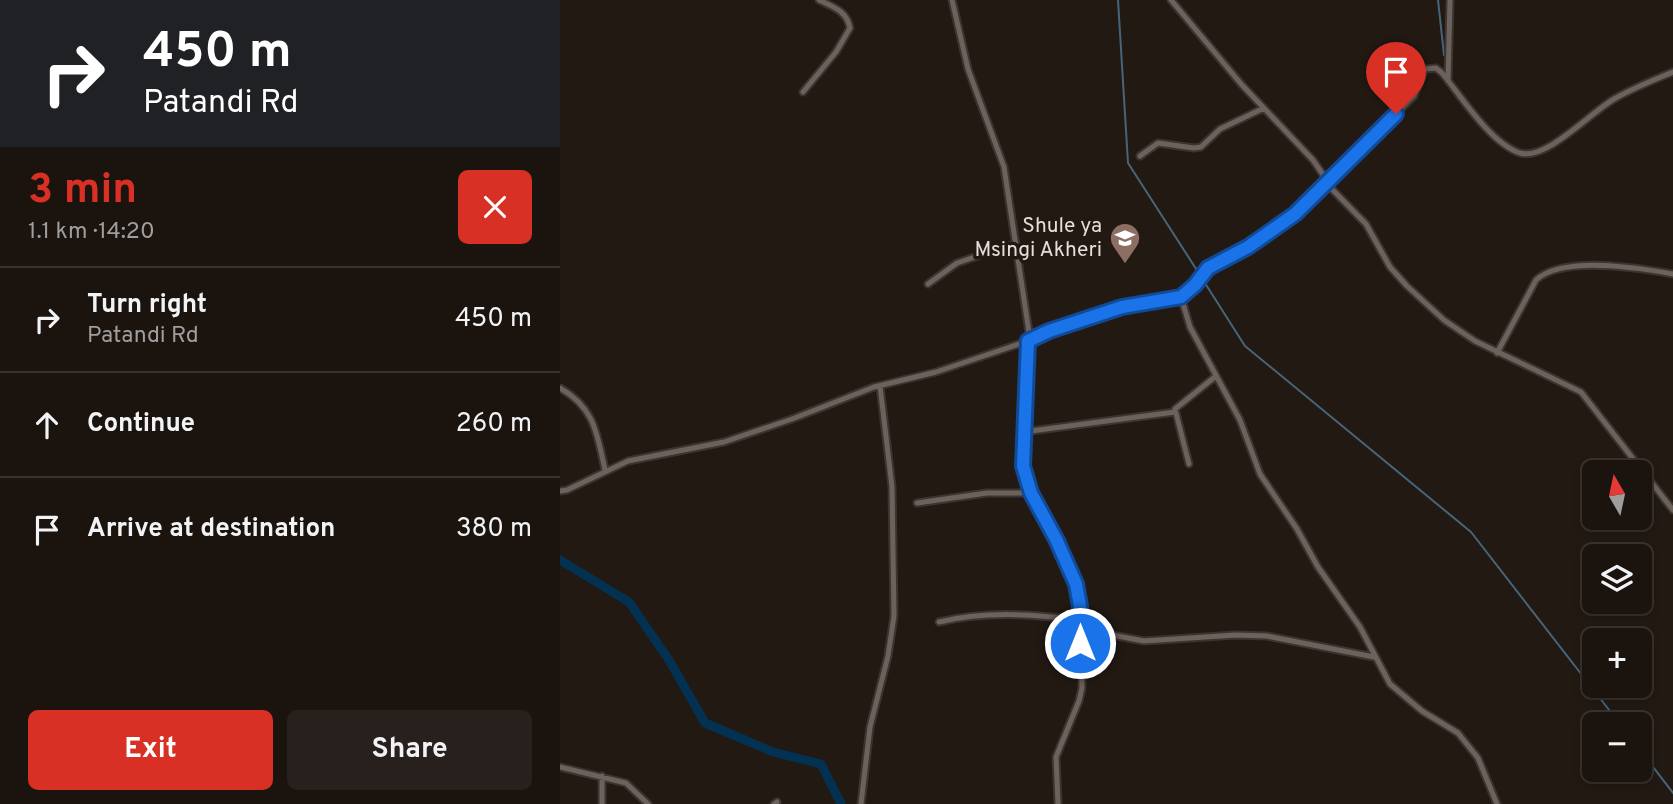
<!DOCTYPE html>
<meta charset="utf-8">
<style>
:root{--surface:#1a130e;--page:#27201c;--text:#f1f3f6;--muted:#9f9e9e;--line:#38322e;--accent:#d93025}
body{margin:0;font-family:Overpass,sans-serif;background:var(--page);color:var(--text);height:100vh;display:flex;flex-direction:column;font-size:26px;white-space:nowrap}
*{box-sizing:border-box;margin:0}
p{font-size:23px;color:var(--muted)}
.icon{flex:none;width:38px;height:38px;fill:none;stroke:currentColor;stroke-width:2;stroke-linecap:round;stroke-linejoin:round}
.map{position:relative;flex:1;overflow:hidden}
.drawer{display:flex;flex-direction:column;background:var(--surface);width:560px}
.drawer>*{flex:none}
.top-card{background:#202124;color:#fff;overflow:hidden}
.needle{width:46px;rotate:351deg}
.controls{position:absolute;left:1022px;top:460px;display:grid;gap:14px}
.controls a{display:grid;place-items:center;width:70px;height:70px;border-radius:10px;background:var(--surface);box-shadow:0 4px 10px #0003,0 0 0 2px var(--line);font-size:35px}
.pin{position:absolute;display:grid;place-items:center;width:60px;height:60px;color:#fff;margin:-72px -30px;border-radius:50% 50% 50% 0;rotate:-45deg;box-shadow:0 0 7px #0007}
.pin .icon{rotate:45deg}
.me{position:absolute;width:77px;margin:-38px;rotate:0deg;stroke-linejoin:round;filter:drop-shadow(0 0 5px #0008)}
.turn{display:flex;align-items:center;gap:24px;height:147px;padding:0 28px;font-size:32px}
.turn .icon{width:91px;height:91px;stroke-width:2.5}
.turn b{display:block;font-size:49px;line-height:60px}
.round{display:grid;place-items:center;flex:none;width:74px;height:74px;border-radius:10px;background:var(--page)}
.overview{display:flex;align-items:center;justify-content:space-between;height:119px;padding:0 28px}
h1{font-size:42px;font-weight:700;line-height:52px;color:var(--accent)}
.button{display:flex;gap:14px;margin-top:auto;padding:14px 28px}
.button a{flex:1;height:80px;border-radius:10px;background:var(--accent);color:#fff;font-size:28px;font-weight:700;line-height:80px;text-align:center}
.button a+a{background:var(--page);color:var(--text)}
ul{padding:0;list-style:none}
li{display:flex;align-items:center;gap:21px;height:105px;padding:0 28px;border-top:2px solid var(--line)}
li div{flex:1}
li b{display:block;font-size:26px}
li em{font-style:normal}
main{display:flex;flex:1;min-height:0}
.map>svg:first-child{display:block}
</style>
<main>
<section class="drawer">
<div class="top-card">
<div class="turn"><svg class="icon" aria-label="right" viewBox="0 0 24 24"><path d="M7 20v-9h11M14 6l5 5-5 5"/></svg><div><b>450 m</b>Patandi Rd</div></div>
</div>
<div class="overview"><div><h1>3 min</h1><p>1.1 km · 14:20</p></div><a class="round" style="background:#d93025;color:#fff"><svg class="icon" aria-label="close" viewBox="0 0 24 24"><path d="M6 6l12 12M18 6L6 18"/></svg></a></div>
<ul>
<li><svg class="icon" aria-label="right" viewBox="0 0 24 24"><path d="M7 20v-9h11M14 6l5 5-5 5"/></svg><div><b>Turn right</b><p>Patandi Rd</p></div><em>450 m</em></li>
<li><svg class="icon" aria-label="ahead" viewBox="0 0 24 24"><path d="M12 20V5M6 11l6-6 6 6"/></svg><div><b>Continue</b></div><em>260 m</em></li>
<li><svg class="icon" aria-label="arrive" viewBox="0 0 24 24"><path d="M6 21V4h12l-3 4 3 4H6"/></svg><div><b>Arrive at destination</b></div><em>380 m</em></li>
</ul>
<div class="button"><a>Exit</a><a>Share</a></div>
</section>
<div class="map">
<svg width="1113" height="804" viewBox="0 0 1113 804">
<rect width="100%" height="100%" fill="#221913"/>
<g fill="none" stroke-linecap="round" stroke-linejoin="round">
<path stroke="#47657a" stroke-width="2" d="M558,0L568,163L640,275
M878,0L884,55
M643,280L685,346L911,532L1060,724
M1080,750L1113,793"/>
<path stroke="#033151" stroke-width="9" d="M0,560L69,602L109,660L145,723L213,752L261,764L281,804"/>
<g stroke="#3b3432" stroke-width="9">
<path id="minor" d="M392,0L408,69L444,167L470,339
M888,81L890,0
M243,92L276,52L290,28C287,11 273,7 259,0
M580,156L598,143L634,148L641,147L660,129L704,108
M768,181L854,96L865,69L876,68L882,73C901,96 930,143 960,153C986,161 1031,112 1054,99C1073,88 1093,80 1113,72
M767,184L806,224L830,267L847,286L884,320L915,341L1021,392L1113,510
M368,284L397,263L456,243
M621,297L630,327L680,420L700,474L737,529L758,567L800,627L830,684L862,711L898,733L918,758L937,804
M937,353L976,280C1003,255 1080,268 1113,274
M0,388C35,408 37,434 45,470
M463,432L615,412
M629,464L615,409L656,376
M0,491L7,490L68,461L164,442L232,419L314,387L376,372L468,341
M357,503L427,493H471
M379,622C426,611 472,614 520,620
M520,629L584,641L676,635L707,636L814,657
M0,767L66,783L88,804
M42,776V804
M214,804L217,802
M301,804L310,727L328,656L334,616L332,487L320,386
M498,804L496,757L519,701L522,688L520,605L516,584L496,539L471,493L463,466L468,341L489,331L554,310L621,297L635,285L648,268L708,234L746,204L768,182L753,160L682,85L611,0"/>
</g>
<use href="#minor" stroke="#6d615b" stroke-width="5"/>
</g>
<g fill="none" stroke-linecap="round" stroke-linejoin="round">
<g stroke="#114b97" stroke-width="18">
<path id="route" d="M520,643V606L516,584L496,539L471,493L463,466L468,341L489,331L562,307L621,297L635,285L648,268L688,247L735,214L836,114"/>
</g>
<use href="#route" stroke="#1a73e8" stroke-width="12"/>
</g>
<defs>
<g id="school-pin" transform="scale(1.575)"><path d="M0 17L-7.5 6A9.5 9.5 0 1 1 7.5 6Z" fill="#8d6e63" stroke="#221913"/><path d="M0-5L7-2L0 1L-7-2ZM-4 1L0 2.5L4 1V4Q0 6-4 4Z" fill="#fff"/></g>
</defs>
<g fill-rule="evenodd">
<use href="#school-pin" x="565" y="238"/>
</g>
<g text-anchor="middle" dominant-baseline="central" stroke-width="7" stroke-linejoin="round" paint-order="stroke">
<g font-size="21" fill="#e5dedb" stroke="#221913" text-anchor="end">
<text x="542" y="226">Shule ya<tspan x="542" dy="24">Msingi Akheri</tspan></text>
</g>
</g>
</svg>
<div class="controls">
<a><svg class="needle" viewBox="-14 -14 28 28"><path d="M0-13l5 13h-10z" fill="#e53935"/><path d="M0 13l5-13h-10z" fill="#9f9e9e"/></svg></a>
<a><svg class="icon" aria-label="layers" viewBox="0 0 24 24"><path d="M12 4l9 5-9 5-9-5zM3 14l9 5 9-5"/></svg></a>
<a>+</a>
<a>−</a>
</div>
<div class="pin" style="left:836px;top:114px;background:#d93025"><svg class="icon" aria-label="arrive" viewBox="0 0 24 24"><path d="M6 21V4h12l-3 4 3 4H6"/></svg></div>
<svg class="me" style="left:520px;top:643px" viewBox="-20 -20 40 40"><circle r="17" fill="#1a73e8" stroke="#fff" stroke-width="3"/><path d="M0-11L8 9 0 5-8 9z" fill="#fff"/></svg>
</div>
</main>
